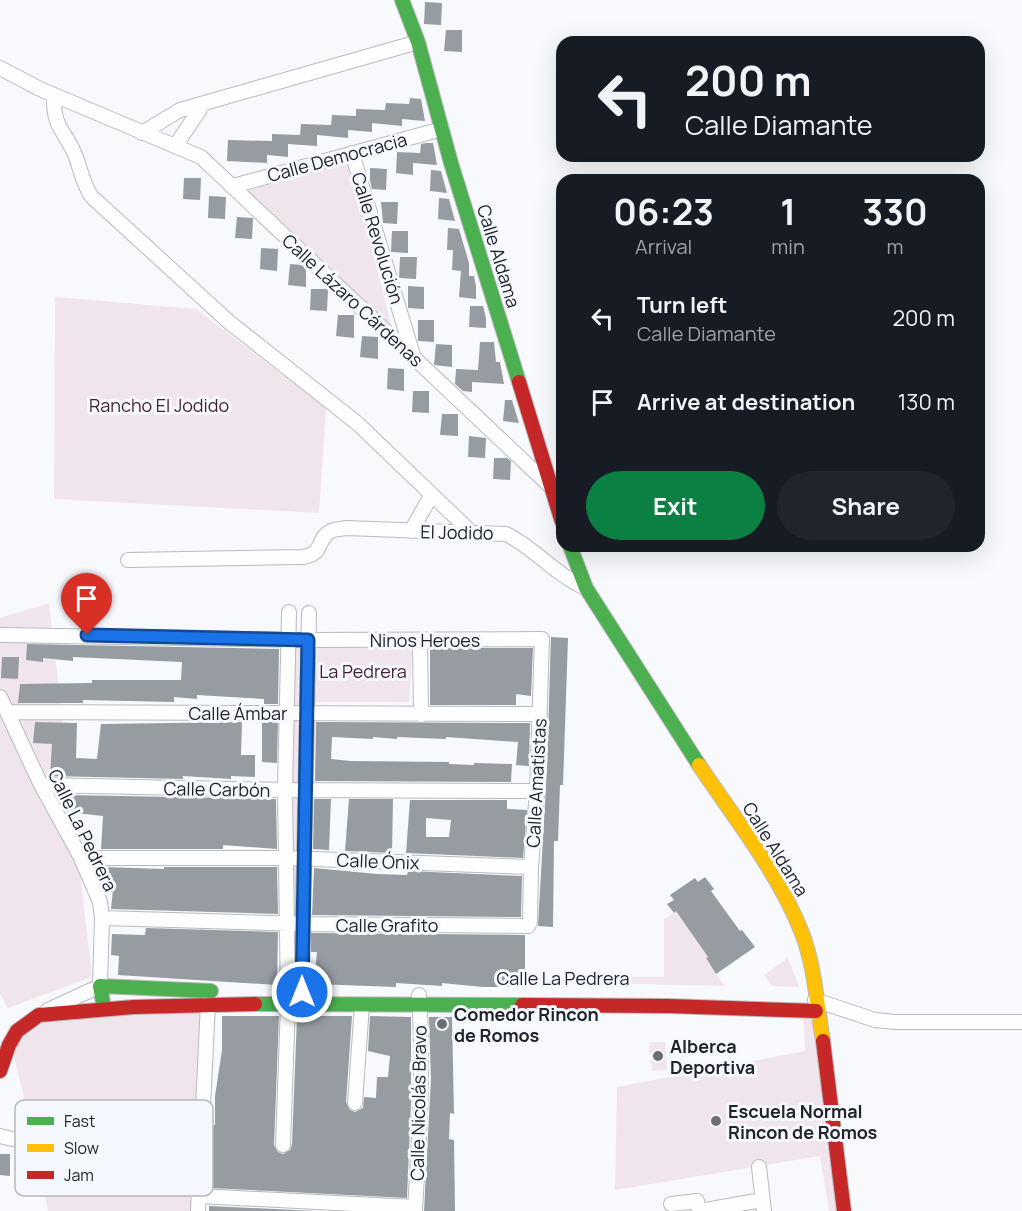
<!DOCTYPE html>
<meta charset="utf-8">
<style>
:root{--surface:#171b24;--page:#20242c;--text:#f1f3f6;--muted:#9ea1a6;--accent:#0b8043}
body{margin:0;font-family:Manrope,sans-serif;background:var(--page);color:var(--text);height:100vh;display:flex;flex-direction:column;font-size:22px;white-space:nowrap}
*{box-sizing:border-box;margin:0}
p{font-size:20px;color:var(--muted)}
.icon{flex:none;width:33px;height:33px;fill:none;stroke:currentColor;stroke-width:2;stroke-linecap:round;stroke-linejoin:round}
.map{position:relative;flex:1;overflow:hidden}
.details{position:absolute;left:556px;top:174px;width:429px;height:378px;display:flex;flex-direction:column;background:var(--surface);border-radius:18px;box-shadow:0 6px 24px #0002}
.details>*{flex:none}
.banner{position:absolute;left:556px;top:36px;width:429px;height:126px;border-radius:18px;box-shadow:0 6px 24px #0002;background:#171b24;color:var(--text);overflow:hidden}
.pin{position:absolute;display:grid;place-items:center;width:51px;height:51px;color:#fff;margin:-62px -26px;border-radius:50% 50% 50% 0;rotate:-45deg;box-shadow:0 0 6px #0007}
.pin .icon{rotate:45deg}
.me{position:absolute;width:66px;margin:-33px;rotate:0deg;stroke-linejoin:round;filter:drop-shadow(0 0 4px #0008)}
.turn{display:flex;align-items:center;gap:21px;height:126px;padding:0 30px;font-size:27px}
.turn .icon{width:78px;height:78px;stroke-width:2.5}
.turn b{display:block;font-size:42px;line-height:51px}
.eta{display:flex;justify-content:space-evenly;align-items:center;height:102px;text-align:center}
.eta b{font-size:36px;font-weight:700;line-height:42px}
.button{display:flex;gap:12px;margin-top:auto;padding:12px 30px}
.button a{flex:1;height:69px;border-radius:36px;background:var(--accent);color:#fff;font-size:24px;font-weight:700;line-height:69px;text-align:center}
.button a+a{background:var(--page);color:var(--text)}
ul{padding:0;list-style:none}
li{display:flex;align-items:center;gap:18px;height:84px;padding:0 30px}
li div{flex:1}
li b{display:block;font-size:22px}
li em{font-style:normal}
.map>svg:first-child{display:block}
</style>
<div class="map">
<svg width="1022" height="1211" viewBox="0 0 1022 1211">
<rect width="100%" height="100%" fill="#f8f9fd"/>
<path fill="#f0e5ed" d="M350,160L393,333L246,191Z
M55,297L196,309L326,408L319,513L54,499Z
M49,603L92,977L8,1008L0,994V618Z
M291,638H304L296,985L289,986Z
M318,638L413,641L409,702H315Z
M676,911L708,957L706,959L725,986L597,983L596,976L664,977V919Z
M788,958L799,987L772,986L764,975Z
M202,1012L196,1211H48L34,1137L13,1053L16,1038L39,1019Z
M814,1013L843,1211H829L820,1156L615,1190L617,1087L805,1051L803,1015Z
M649,1042H665L667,1070L652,1071Z"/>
<path fill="#969ca1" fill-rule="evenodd" d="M425,2L442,3L441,25L424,24Z
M446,30H462V52L444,51Z
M410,98L421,99L425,121L402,119V126L372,123V132L348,130V138L317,135V146L288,144V157L267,155V163L227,161L228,140L272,141V134L300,135L301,124L331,125L332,115L356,116V109L385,110L386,103L409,104Z
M426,143H433L437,165L413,163V175L396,173L397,152L420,153L421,144Z
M370,168L387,169L386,190L372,189L370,180Z
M431,170L441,171L447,193L430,191Z
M184,178H201L200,200L183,199Z
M209,196L226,197L225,219L208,218Z
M439,198L449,199L455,221L438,219Z
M381,202H398L397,224L383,223Z
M237,217L253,218L252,239L235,238Z
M448,228L459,229L469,263V276H474L476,286V299L459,297L461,271L452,270L453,250H447Z
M392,231H408V253L391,252Z
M261,248L278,249L277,271L260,269Z
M400,257H417L416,279L399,278Z
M290,264L302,265L306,268V287L288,285Z
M408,286L424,287V309L408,308Z
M311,289H328L327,311L310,310Z
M470,306H483L486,318V328L469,327Z
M338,315H354V338L336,336Z
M418,320H434V342L418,341Z
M362,336L378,337V359L360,357Z
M480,342H494L496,362H500L504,384L472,382V392L463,391L455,384L456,369L478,370Z
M436,344L452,345V367L434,365Z
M388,368L404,369V391L387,389Z
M413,391H429V413L412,412Z
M505,400H512L519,423L503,421Z
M442,414H458V436L440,435Z
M469,436L486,438L485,458L468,457Z
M494,458H507L511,461L510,480L493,479Z
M551,637L568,638L563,785H560L558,841H554L553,927L538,926L547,767Z
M27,644L279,649L278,704H264V699L197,695V699L174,697V702L83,700V703H18L20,684L92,683V680H181L182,662L73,657V661L43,658V662L26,660Z
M430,648H533L531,696L516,694V705H430Z
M2,657H19L18,679L1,678Z
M35,722L77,723L76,758L97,759L101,724L242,722L241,755H255V777L231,776V779L183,776V779L50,776L52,744L33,743Z
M262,722H278L277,763L262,762Z
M316,722L530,723L529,766L516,765L518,742L446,737V739L397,737V739L373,737V739L332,737L331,759L351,761L449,762V764L474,765V763L512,764L511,782L315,781Z
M68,795L276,799L277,849L223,845V849H101L103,816L66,812Z
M314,799H331L329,850L313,849Z
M349,799H393L392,853L345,851Z
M410,800H507V809L527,810L523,858L406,853ZM426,818L451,820L449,837H426Z
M101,867L164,869V867H277L278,914L111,909L113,889L104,888L100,879Z
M314,868L377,874L407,875L408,871L522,876L521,917L312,915Z
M705,877L714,889L711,891L740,931L742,930L755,947L716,974L706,958L708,957L676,911L674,913L667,904L674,900L670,895L695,878L698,882Z
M146,928L278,932L277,985L118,975L119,956L111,955L112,934L145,935Z
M311,933L525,935V987H483L442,983V986L396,983V987L314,984L317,952H311Z
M222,1016H279L274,1145L278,1152L283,1154L290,1150L292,1145L297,1016H352L346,1102L350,1110L355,1112L363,1108L364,1097L376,1098L377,1077H388L390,1056L368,1051L370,1016L411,1017V1103L407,1198L209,1188L211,1125H215V1096L222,1050Z
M429,1017H452L454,1114L450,1113L449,1139L454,1140L455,1211H424L431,1079Z
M0,1154H10V1176L0,1175Z
M209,1206L316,1211H209Z"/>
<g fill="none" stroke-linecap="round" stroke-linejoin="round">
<g stroke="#b9babe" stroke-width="16">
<path id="street" d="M0,68L40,89L201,157L550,486
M54,95C53,130 65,129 76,157C81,171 83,184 92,197L229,322L357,423L471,532
M142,133L180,110L418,42
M176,145L204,103
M352,153L413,355
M233,186L442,129
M411,531L431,496
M128,560L303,557C325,554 316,538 331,531C335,529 342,529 346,528L506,534C535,548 555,575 586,588
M0,635L308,640L542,639L537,791L531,867L530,922L528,926L302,924L102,918
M420,641L421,715
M0,697L41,785L81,858L100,902L102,918L100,986L48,1010
M8,712L540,714
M41,785L285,790L537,791
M81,858H287L531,867
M815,1000L875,1020L895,1022H1022
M301,1004L309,613
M355,1103L362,1005
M0,1136L30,1143
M283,1145L288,1004L285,790L289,612
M759,1167L764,1211
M198,1196L415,1207
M671,1204L697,1201L699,1211
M198,1211L208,1003
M415,1211C419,1140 424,1067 419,995
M700,1211L762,1200"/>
</g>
<g stroke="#b9babe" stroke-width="16">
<path id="fast" d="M402,0L418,42L451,163L519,382
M570,546L586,588L699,765
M255,1004L522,1005
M104,1008L100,986L211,991"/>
</g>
<g stroke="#b9babe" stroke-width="16">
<path id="slow" d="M699,765C735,819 778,872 802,933C815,967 817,1006 823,1041"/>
</g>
<g stroke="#b9babe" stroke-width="16">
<path id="jam" d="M519,382L562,522
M522,1005L668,1006L816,1011
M823,1041L844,1211
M0,1071L9,1045L17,1031L39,1015L134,1007L255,1004"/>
</g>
<use href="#street" stroke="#fefeff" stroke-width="14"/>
<use href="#fast" stroke="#4caf50" stroke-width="14"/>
<use href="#slow" stroke="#ffc107" stroke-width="14"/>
<use href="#jam" stroke="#c62828" stroke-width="14"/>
</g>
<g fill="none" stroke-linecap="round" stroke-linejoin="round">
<g stroke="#114b97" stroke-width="15">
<path id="route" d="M87,635L308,640L302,992"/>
</g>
<use href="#route" stroke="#1a73e8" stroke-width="10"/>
</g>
<g fill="#6d6e72" stroke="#f6f8ff" stroke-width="2">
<circle cx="442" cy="1024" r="6"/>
<circle cx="658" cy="1056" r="6"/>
<circle cx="716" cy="1121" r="6"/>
</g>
<g text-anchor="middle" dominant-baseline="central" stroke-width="6" stroke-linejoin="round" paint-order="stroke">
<g font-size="18" fill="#222327" stroke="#f6f8ff">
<text transform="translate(337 157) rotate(-15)">Calle Democracia</text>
<text transform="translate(378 238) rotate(73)">Calle Revolución</text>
<text transform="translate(499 256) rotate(73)">Calle Aldama</text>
<text transform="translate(353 300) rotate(43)">Calle Lázaro Cárdenas</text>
<text transform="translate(457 532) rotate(1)">El Jodido</text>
<text x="425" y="640">Ninos Heroes</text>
<text x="238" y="713">Calle Ámbar</text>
<text transform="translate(536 783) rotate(-87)">Calle Amatistas</text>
<text transform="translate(217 789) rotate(1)">Calle Carbón</text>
<text transform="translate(83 830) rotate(64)">Calle La Pedrera</text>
<text transform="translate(776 849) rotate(58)">Calle Aldama</text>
<text transform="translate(378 861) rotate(2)">Calle Ónix</text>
<text x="387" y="925">Calle Grafito</text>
<text x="563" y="978">Calle La Pedrera</text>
<text transform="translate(418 1103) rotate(-89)">Calle Nicolás Bravo</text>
</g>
<g font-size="18" fill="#451c36" stroke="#f6f8ff">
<text x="159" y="405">Rancho El Jodido</text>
<text x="363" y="671">La Pedrera</text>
</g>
<g font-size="18" font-weight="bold" fill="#222327" stroke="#f6f8ff" text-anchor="start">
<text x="454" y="1014">Comedor Rincon<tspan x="454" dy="21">de Romos</tspan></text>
<text x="670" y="1046">Alberca<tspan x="670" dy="21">Deportiva</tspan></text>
<text x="728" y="1111">Escuela Normal<tspan x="728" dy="21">Rincon de Romos</tspan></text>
</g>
</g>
<rect x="15" y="1100" width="198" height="96" rx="9" fill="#f6f8ff" stroke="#b6b8be" stroke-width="1.5"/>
<rect x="27" y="1117" width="27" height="8" fill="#4caf50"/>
<rect x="27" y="1144" width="27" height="8" fill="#ffc107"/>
<rect x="27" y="1171" width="27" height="8" fill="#c62828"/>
<g font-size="16" fill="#222327">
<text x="64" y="1127">Fast</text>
<text x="64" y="1154">Slow</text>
<text x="64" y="1181">Jam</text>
</g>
</svg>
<div class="pin" style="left:87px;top:635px;background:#d93025"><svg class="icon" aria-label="arrive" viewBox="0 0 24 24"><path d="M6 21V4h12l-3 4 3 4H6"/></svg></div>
<svg class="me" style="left:302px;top:992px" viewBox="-20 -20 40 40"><circle r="17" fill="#1a73e8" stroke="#fff" stroke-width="3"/><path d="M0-11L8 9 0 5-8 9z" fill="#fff"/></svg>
<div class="banner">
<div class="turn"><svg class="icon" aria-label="left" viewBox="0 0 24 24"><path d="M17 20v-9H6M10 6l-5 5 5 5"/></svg><div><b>200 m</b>Calle Diamante</div></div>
</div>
<section class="details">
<div class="eta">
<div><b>06:23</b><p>Arrival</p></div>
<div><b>1</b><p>min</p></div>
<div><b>330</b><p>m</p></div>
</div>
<ul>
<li><svg class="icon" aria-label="left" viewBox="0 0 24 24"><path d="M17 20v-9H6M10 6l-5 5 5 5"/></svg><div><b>Turn left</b><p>Calle Diamante</p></div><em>200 m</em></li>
<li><svg class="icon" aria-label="arrive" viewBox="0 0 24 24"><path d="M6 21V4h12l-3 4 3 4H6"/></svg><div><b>Arrive at destination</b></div><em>130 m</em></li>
</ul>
<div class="button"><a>Exit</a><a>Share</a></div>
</section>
</div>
